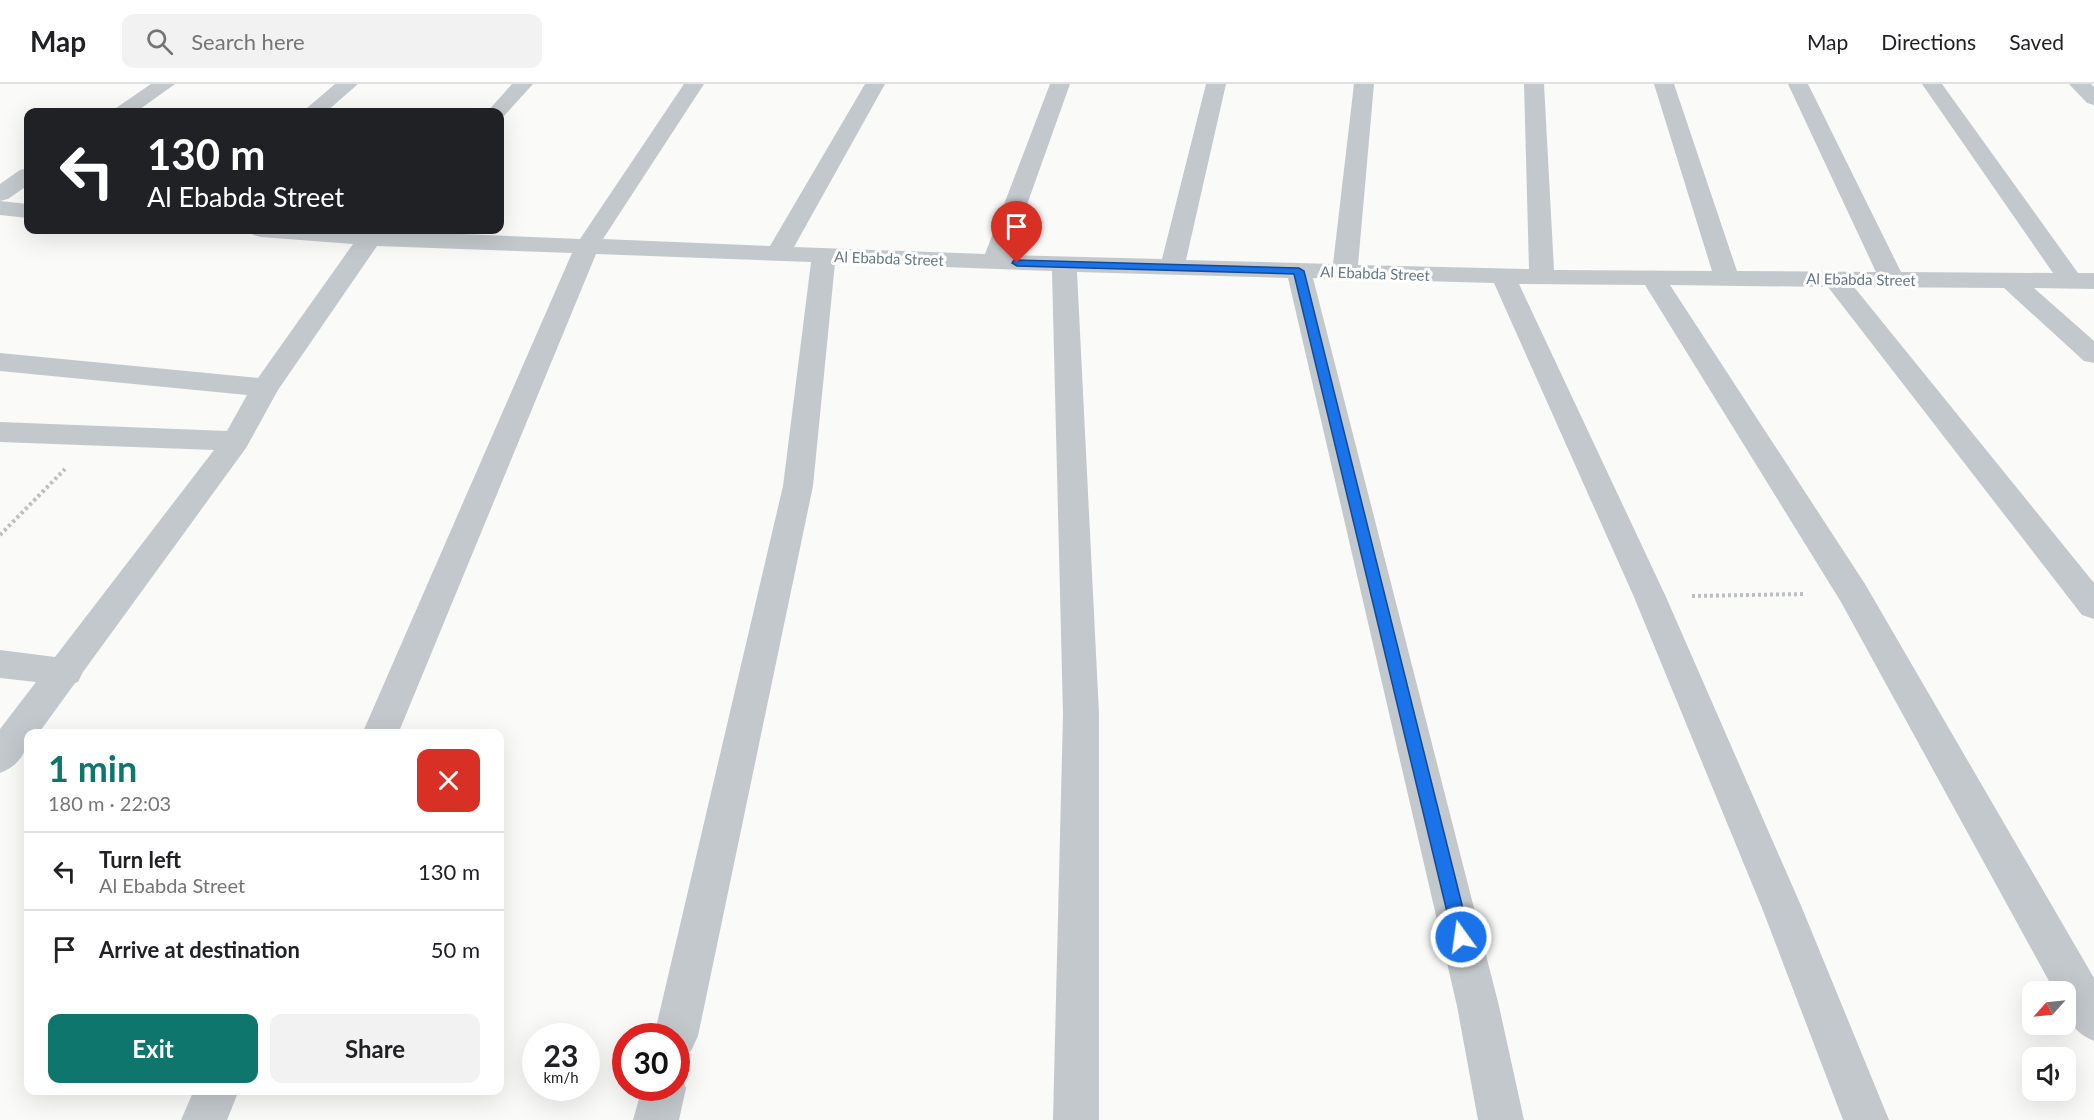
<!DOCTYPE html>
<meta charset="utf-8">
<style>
:root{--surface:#fff;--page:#f2f2f2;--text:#202124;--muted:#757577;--line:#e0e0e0;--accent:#0f766e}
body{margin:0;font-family:Lato,sans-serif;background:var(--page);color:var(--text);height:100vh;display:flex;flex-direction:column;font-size:22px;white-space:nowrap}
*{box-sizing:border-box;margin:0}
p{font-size:20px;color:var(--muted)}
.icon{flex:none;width:33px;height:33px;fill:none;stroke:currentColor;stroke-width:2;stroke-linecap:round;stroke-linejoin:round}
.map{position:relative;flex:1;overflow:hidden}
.drawer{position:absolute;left:24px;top:645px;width:480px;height:366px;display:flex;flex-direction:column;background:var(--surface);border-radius:12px;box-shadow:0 6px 24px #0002}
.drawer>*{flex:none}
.hud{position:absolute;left:24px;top:24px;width:480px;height:126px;border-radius:12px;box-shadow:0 6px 24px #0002;background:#202124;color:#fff;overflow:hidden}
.needle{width:39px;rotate:243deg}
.controls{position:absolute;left:2022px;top:897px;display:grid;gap:12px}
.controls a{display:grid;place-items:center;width:54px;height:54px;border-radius:12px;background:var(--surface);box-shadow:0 6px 24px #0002;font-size:30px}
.speed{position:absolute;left:522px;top:939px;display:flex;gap:12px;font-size:30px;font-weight:700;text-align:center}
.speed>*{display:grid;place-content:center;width:78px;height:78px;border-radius:50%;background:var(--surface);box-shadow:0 6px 24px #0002;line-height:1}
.speed small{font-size:15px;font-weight:400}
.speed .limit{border:9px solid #d22;background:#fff;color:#111}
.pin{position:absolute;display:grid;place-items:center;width:51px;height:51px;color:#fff;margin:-62px -26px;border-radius:50% 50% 50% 0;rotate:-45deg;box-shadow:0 0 6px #0007}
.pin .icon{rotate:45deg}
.me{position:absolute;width:66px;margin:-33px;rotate:346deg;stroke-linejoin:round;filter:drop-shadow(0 0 4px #0008)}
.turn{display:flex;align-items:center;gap:21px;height:126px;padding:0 24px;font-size:27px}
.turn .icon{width:78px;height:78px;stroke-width:2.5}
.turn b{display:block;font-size:42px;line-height:51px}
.round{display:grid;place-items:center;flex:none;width:63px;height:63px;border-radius:12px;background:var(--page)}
.summary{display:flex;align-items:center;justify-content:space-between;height:102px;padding:0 24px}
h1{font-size:36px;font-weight:700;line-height:45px;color:var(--accent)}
.action{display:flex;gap:12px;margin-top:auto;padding:12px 24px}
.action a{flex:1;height:69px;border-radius:12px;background:var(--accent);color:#fff;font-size:24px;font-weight:700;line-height:69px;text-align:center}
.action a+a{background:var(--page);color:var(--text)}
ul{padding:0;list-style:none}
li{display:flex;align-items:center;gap:18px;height:78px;padding:0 24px;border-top:2px solid var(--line)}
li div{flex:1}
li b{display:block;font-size:22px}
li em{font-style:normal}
header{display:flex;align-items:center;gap:36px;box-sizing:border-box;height:84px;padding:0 30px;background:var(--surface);border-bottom:2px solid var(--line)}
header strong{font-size:28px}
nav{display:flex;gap:33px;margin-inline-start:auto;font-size:21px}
.search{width:420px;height:54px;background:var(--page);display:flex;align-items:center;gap:15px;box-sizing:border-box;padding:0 21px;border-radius:12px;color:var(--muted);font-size:22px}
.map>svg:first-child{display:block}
</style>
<header>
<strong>Map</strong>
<div class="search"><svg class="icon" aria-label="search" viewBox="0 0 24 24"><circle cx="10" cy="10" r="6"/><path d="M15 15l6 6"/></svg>Search here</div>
<nav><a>Map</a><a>Directions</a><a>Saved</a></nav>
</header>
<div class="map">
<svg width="2094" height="1036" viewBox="0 0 2094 1036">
<rect width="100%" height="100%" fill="#fafaf8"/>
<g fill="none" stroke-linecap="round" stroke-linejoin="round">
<path stroke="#bbbfc2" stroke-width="4" stroke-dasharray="3 3" stroke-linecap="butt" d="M0,451L65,385
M1692,512L1804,510"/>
<path fill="#c3c8cc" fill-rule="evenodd" d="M151,0H175L136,28H113L116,24Z
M335,0H358L326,28H304L307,24Z
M512,0H533L504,32L500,34V28H487Z
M684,0H704L603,155L770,162L865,0H885L794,163L985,170L1050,0H1070L1009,171L1162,175L1206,0H1226L1186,176L1333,180L1354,0H1374L1358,181L1529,185L1524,0H1544L1554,186L1712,187L1654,0H1674L1737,187L1876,188L1788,0H1808L1901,188L2053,189L1922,0H1942L2078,189H2094V205L2034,204L2094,257V279L2084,277L2004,204L1854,203L2094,499V535L2082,531L1828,203L1670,201L1865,500L2094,894V957C2070,947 2066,932 2066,908H2055L1841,518L1645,201L1519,200L1666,513L1802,824L1889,1036H1843L1762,824L1634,513L1494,199L1313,194L1499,922L1524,1036H1478L1457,922L1288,194L1077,188L1099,630V1036H1053L1063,630L1052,187L835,179L813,402L698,952L691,967L676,974V952H654L783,402L811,178L596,170L398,650H362L572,169L377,162L278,306L246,364L83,588L78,598L75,599L38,650H28C28,669 18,682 0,689V645L36,598L0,594V566L55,573L214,366L0,358V338L227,347L247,311L0,287V269L258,294L353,160L261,153L253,151L249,146H390L389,147L580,155Z
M2069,0H2091L2094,3V21L2087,19Z
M28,84V101L8,115L0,117V100L20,86Z
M0,117L28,120V134L0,131Z
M676,987L680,988L686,1004L679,1036H633L642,1004H676Z
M194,1006H239L227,1036H181Z"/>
</g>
<path fill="#1a73e8" stroke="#114b97" stroke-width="1.5" d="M1014,176L1299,184L1304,187L1470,853L1467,859L1461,861L1455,859L1453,853L1294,190L1017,182L1012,179Z"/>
<g text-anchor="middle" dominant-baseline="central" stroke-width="6" stroke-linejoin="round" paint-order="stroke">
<g font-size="15" fill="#657683" stroke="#fff">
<text transform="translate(889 174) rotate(2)">Al Ebabda Street</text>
<text transform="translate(1375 189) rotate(2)">Al Ebabda Street</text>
<text transform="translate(1861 195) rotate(1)">Al Ebabda Street</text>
</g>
</g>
</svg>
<div class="controls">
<a><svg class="needle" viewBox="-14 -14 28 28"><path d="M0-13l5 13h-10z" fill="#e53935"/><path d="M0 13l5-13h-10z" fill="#757577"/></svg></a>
<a><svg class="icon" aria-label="sound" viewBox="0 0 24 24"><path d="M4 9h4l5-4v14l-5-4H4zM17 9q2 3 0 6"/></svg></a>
</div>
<div class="speed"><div>23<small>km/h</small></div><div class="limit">30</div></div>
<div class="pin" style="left:1017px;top:179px;background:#d93025"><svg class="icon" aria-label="arrive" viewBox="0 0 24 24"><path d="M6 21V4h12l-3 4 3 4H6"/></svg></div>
<svg class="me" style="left:1461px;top:853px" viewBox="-20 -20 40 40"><circle r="17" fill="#1a73e8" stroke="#fff" stroke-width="3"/><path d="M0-11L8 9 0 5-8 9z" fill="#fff"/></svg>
<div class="hud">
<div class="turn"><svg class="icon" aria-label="left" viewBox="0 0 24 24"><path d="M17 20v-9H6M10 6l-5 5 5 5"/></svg><div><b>130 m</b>Al Ebabda Street</div></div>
</div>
<section class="drawer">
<div class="summary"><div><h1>1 min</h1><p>180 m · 22:03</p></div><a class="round" style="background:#d93025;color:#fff"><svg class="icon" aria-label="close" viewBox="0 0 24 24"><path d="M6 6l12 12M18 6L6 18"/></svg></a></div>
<ul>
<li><svg class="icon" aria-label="left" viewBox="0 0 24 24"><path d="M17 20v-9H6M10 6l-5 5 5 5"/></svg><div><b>Turn left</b><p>Al Ebabda Street</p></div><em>130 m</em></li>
<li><svg class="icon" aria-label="arrive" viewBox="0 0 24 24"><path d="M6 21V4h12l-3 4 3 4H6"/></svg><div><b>Arrive at destination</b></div><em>50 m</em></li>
</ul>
<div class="action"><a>Exit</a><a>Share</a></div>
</section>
</div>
